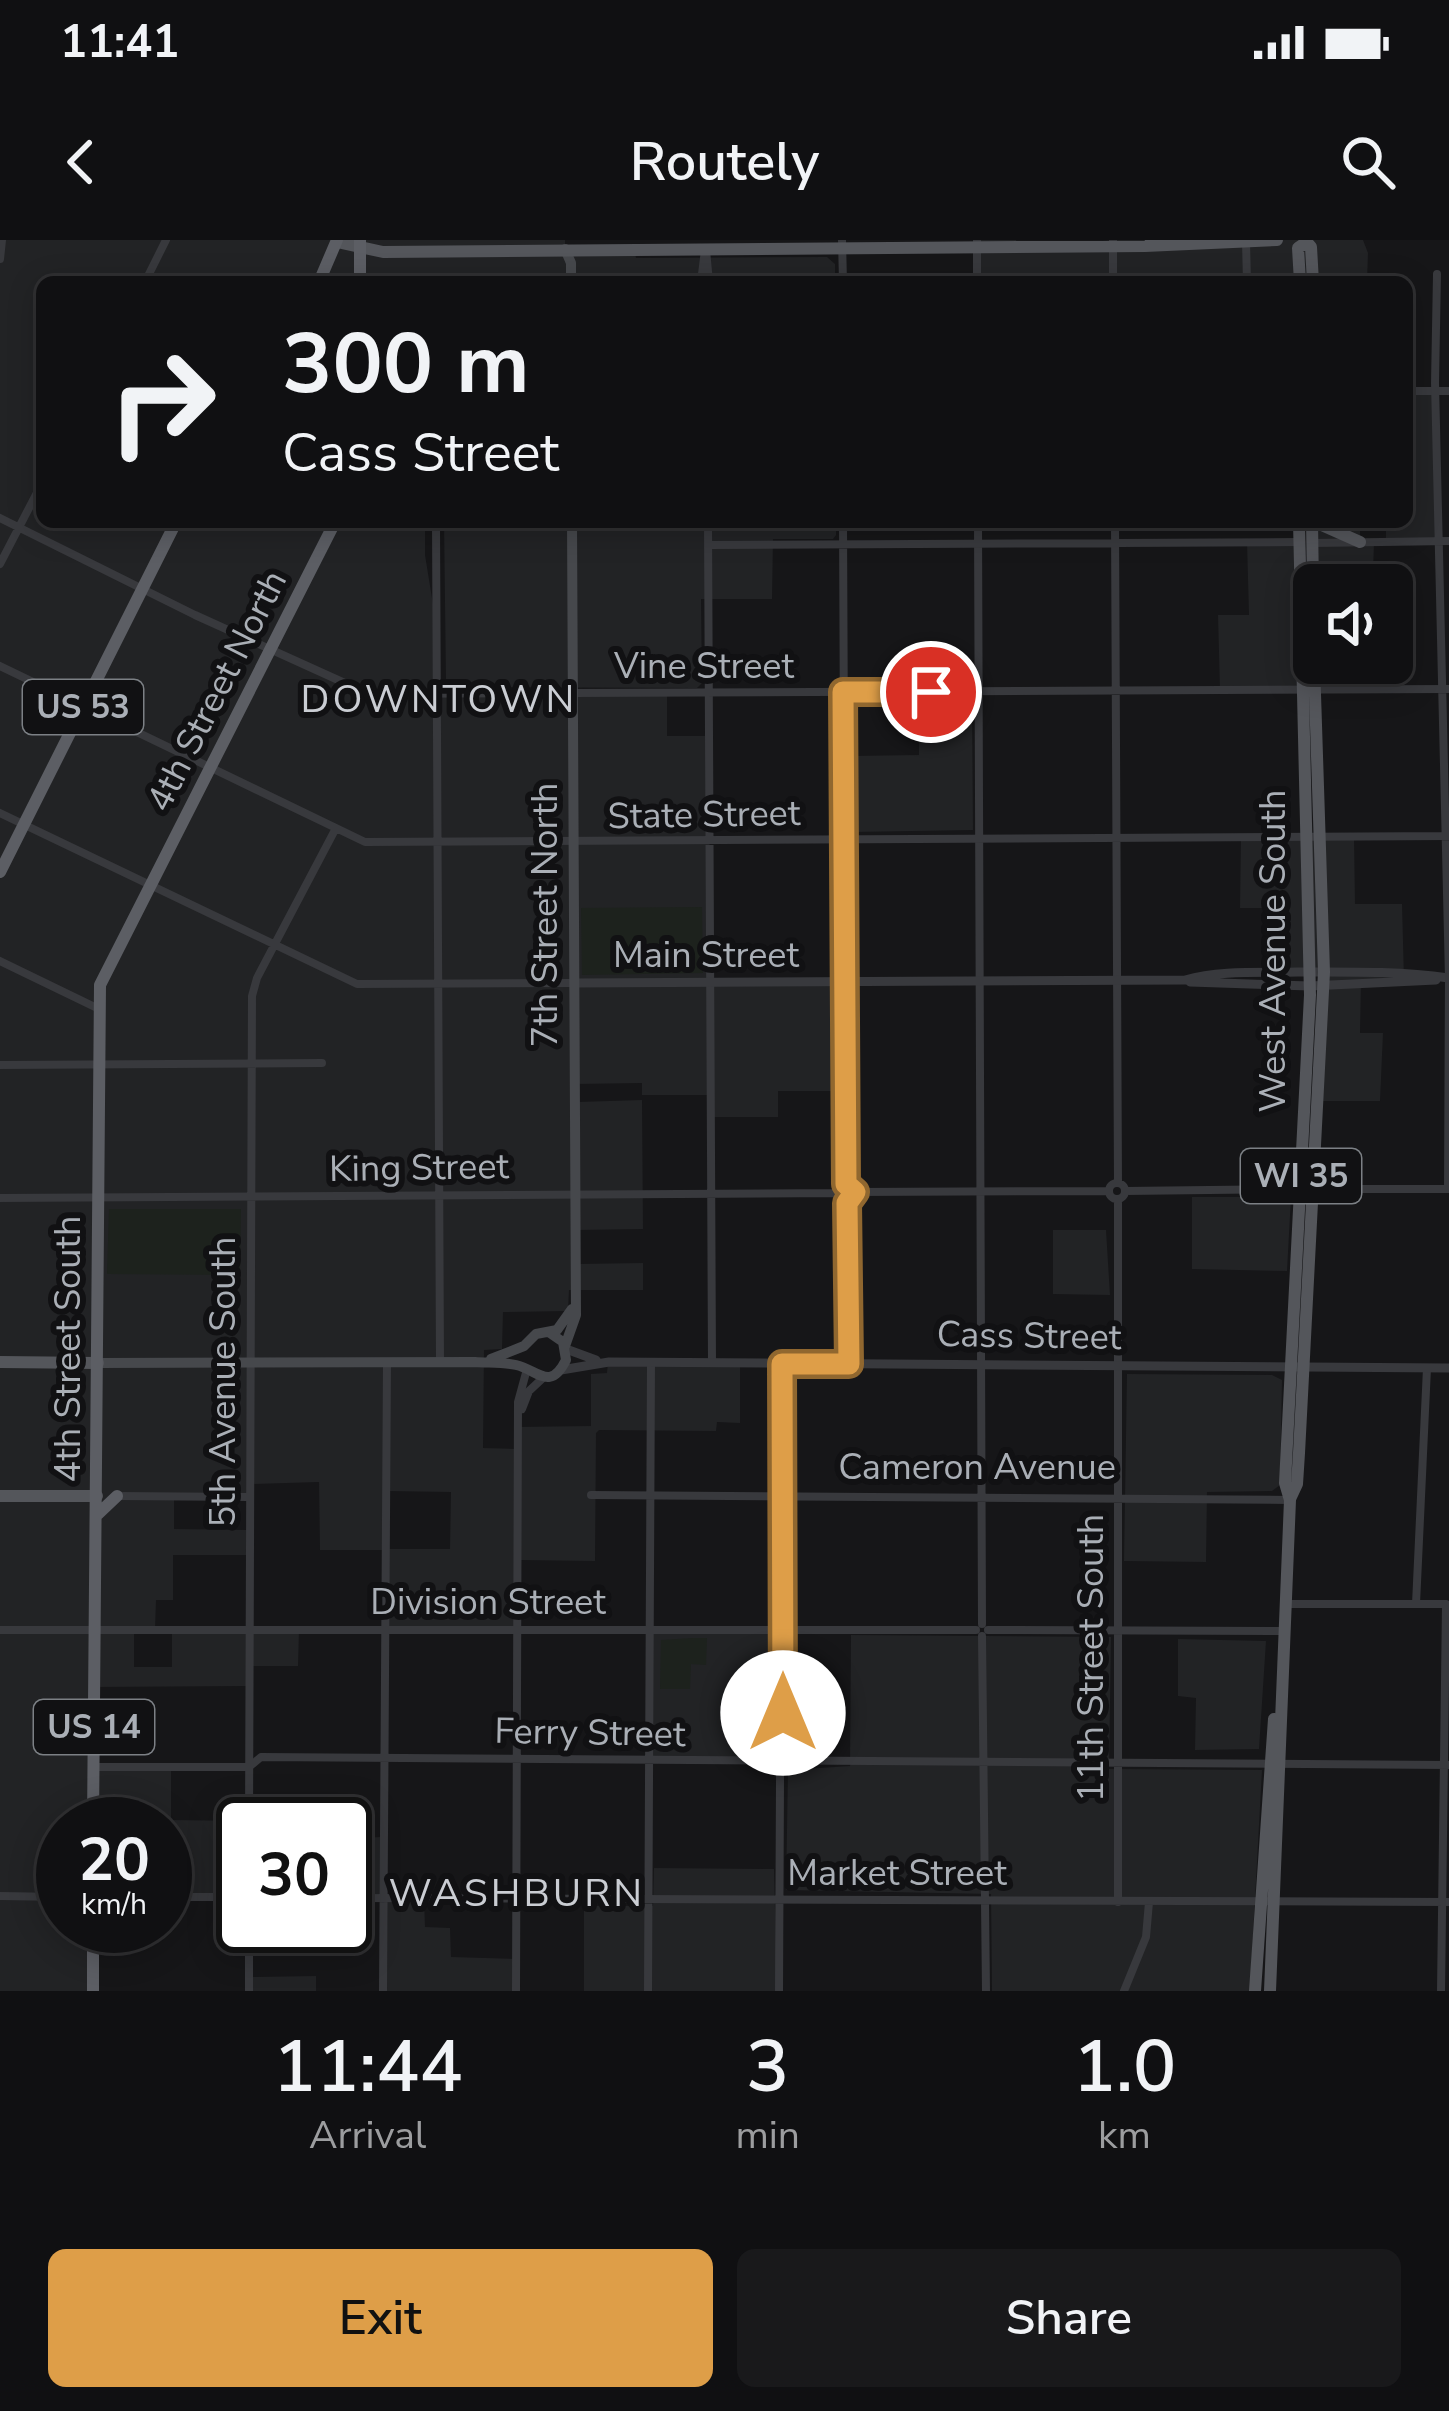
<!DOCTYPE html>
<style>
:root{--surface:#101012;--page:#19191b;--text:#f1f3f6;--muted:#9c9d9f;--line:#303032;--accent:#de9e48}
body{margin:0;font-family:"Nunito Sans",sans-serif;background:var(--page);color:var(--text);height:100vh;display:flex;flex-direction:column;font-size:45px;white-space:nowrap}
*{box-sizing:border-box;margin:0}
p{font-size:39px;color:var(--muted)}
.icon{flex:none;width:66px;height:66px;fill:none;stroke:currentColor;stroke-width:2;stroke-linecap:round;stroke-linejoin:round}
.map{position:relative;height:1751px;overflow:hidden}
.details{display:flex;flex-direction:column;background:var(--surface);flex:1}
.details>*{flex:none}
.banner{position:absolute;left:36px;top:36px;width:1377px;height:252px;border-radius:18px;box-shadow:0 6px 30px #0003,0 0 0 3px var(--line);background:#101012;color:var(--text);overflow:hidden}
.fabs{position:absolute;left:1293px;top:324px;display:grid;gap:24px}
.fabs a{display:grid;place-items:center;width:120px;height:120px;border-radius:18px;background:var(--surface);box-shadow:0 6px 30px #0003,0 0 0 3px var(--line);font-size:60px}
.speed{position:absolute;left:36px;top:1557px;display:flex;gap:24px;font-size:60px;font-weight:700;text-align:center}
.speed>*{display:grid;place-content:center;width:156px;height:156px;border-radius:50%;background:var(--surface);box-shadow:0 6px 30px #0003,0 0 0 3px var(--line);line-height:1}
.speed small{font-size:30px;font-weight:400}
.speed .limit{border:6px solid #111;border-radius:18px;background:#fff;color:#111}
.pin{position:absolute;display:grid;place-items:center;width:102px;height:102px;color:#fff;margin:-51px;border:6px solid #fff;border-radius:50%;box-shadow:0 3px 12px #0007}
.me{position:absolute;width:132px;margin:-66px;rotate:0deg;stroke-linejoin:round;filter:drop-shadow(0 0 9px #0008)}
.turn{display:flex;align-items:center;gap:42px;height:252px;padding:0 48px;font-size:54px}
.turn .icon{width:156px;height:156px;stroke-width:2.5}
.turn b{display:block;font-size:84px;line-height:102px}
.eta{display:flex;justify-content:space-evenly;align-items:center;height:204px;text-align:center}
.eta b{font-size:72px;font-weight:600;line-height:84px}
.cta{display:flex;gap:24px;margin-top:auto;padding:24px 48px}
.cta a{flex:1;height:138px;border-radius:18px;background:var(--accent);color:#111;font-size:48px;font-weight:600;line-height:138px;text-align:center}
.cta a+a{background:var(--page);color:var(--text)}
.status{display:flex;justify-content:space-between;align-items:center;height:84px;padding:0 60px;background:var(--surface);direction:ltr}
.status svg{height:33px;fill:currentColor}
header{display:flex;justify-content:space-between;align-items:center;height:156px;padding:0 48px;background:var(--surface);font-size:54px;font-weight:600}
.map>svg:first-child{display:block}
</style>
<div class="status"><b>11:41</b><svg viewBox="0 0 49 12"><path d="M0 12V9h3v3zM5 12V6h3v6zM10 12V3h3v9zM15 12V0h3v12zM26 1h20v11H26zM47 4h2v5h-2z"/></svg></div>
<header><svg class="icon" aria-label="back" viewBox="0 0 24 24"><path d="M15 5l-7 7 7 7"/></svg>Routely<svg class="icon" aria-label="search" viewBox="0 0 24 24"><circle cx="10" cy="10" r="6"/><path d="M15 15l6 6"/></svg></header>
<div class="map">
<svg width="1449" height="1751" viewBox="0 0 1449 1751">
<rect width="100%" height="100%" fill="#161618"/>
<path fill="#222325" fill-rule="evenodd" d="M0,0H565V8L634,9L636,18L827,17L835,24V42H42V282H425V315L437,389V454H667V496H709L710,742H845L846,851H778V877H711L710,855H642V843L576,844L577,862L642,860L643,989L577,990V1024L643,1023V1050H569L568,1071L503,1072L502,1109L484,1110L483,1208L515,1209L516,1187L591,1186V1134L607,1133L608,1122L740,1123V1183L717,1182L716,1191L599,1190L596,1193L595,1321L519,1320L518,1389L385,1390V1310H320L319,1242L250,1244L249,1257H174V1289L249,1290V1315H173V1360H156L155,1390L134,1391V1427H172V1390H299L298,1426H250L249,1446L94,1447V1526L171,1527V1580L249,1581V1584H243V1657H170L165,1584H63V1686H93V1751H0ZM386,1251L451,1252L450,1309H386Z
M977,0H1016L1019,8L1114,0H1145V6L1246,0H1363L1368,13L1367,42H977Z
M1407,151H1435L1439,300L1386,302V282H1407Z
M444,282H836V295L833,299H773L772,359H701L702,443L697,448L451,447L446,442Z
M1312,282H1360V302H1374L1373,334L1312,333Z
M1247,302H1299L1302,449L1220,450L1218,375H1249Z
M919,458L972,460L973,590L853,592L850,516L919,515Z
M1354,596L1355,664H1402L1404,739L1361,740L1360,793H1383L1380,861H1322L1329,728H1274V668H1240L1241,597Z
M1192,957H1291L1287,1031L1192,1029Z
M1053,990H1106L1110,1055L1053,1054Z
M1127,1134L1272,1135L1282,1140L1280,1245L1272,1251L1207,1252L1206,1322L1124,1321Z
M650,1388L783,1390V1522L649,1521Z
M851,1395L1111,1397L1109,1529L1262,1530L1250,1751H992L991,1654L786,1650L788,1530L850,1526Z
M1178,1399L1266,1401L1259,1509L1195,1510L1196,1458L1178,1456Z
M384,1597V1658H424L425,1687L450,1688L451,1717L516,1719V1751H383L384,1659L345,1658V1598Z
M654,1628L774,1629L777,1751H584V1666H653Z
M316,1736V1751H249V1737Z"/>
<path fill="#1d221d" d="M702,667L703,733L582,735L581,668Z
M109,969H241L240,1035L107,1034Z
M693,1398H707L706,1425L691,1424L690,1449H660L661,1400Z"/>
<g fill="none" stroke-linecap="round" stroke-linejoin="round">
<path stroke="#38393d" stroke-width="8" d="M842,0L843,42
M977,0V42
M1246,2L1247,42
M706,10L709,42
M0,19L2,0
M1437,34L1435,143L1449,738L1448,949
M145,42L166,0
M701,42L705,10
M1113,42V0
M1407,151H1449
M0,278L195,375L369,454L1449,449
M436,282L440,1122
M708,282L712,1123
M843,282L846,944
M978,282L982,1384
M1115,282L1118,943
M1313,303L1449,301
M708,305L1299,302
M0,324L42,243
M0,426L365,602L1449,596
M0,573L357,744L575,743
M0,721L99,769
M0,825L322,823
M1109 951a8 8 0 1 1 16 0a8 8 0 1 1-16 0Z
M839 952a8 8 0 1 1 16 0a8 8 0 1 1-16 0Z
M1313,949H1449
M1125,951L1300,949
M855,952L1109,951
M0,958L839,953
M1118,959V1662
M847,960L849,1124
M522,1169L529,1151L544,1137
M591,1255L1290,1260
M117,1256L249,1257
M1286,1364H1445
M1416,1364L1427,1128
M0,1390H976
M988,1390L1283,1391
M982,1396L986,1751
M94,1527H249L261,1517L1449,1525
M249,1584L252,756L257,738L336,588
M0,1656L63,1657
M165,1657H243
M345,1658L1449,1662
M249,1686V1751
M383,1751L387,1122
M516,1751L518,1162L527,1129
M648,1751L651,1122
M779,1751L782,1123
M1124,1751L1146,1697L1149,1662
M1441,1751L1446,1364"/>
<path stroke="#38393d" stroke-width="9" d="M1190,742L1310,746L1436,740
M575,743L1185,740C1221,730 1260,733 1298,732C1348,732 1399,731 1449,738
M566,1109L596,1120
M561,1130L609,1122L1449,1128"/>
<path stroke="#46484c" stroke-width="10" d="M565,9L571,23V42
M565,1106L576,1075L572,282
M491,1119L524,1106L536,1094L557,1090L572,1069
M98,1123L475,1122C489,1123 503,1122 516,1125C538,1130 550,1152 566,1120L563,1102L550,1093"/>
<path stroke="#54565b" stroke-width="12" d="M1305,0L1311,7L1313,42
M337,2L383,12L1145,6L1277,0
M1300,42L1298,8L1305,3
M1312,282L1314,413
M1315,282L1360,302
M0,1122L98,1123
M0,1256H97
M1290,1259L1297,1244L1299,1213L1324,732L1314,423
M1255,1751L1274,1479
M1270,1751L1290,1260L1285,1243L1310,755L1299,282"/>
<path stroke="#5c5e64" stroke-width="12" d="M319,42L337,0
M360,42V0
M0,632L176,282
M97,1275L117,1256
M93,1584L100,745L335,282
M93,1686V1751"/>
</g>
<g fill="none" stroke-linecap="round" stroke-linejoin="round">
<g stroke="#90672f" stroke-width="30">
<path id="route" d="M783,1473L782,1124H849L847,963L855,952L846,944L843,452H931"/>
</g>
<use href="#route" stroke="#de9e48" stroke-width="21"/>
</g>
<g text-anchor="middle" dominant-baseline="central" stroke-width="12" stroke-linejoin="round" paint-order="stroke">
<g fill="#111113" stroke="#7c8085" stroke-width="3">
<rect x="23" y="440" width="120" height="54" rx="9"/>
<rect x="1241" y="909" width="120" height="54" rx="9"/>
<rect x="34" y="1460" width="120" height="54" rx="9"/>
</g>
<g font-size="33" font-weight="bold" fill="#aaafb6">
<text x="83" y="467">US 53</text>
<text x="1301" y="936">WI 35</text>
<text x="94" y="1487">US 14</text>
</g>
<g font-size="36" fill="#aaafb6" stroke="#111113">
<text x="704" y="426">Vine Street</text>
<text transform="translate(217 451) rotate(-63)">4th Street North</text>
<text transform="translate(704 575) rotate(-1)">State Street</text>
<text transform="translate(545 675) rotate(-90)">7th Street North</text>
<text transform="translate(1273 711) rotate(-90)">West Avenue South</text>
<text x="706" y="715">Main Street</text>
<text transform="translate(419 928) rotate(-1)">King Street</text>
<text transform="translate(1029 1096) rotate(1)">Cass Street</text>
<text transform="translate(68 1109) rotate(-90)">4th Street South</text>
<text transform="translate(223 1142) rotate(-90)">5th Avenue South</text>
<text x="977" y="1227">Cameron Avenue</text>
<text x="488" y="1362">Division Street</text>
<text transform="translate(1091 1418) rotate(-90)">11th Street South</text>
<text transform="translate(590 1493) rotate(1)">Ferry Street</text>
<text x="897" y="1633">Market Street</text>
</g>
<g font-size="39" letter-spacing="3" fill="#cacdd3" stroke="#111113">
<text x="439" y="459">DOWNTOWN</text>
<text x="517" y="1653">WASHBURN</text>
</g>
</g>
</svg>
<div class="fabs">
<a><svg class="icon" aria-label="sound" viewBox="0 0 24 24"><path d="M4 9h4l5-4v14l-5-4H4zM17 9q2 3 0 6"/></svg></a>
</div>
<div class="speed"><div>20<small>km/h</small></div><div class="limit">30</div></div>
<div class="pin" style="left:931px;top:452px;background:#d93025"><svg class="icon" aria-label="arrive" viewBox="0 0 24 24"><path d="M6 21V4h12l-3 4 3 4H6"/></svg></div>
<svg class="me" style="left:783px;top:1473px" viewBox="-20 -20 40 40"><circle r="19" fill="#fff"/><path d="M0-13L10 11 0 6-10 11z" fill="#de9e48"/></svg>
<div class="banner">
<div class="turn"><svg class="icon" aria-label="right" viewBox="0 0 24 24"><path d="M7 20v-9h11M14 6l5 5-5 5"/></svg><div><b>300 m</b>Cass Street</div></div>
</div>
</div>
<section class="details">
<div class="eta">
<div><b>11:44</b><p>Arrival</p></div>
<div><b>3</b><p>min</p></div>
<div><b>1.0</b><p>km</p></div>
</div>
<div class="cta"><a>Exit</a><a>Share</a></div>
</section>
